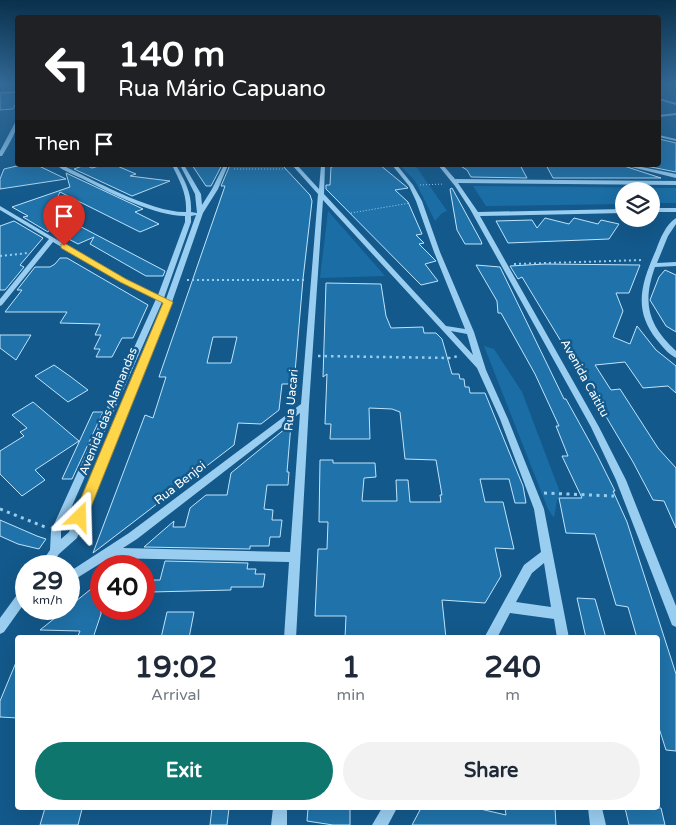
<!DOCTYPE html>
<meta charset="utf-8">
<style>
:root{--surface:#fff;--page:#f2f2f3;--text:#1f2937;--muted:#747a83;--accent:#0f766e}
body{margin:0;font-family:"Varela Round",sans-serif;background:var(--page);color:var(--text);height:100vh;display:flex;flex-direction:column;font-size:19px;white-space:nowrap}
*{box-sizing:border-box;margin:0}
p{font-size:16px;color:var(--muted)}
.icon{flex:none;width:28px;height:28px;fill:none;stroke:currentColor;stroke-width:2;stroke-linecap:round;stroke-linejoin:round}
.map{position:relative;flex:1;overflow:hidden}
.drawer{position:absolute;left:15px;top:635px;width:645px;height:175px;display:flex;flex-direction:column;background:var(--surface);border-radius:5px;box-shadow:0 5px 20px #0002}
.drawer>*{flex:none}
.top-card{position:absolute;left:15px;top:15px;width:646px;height:152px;border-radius:5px;box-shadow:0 5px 20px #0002;background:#202124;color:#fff;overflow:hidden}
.controls{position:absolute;left:615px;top:182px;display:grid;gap:10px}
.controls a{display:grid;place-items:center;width:45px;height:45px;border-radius:50%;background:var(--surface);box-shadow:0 5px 20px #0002;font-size:25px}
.speed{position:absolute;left:15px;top:555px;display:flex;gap:10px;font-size:25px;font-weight:700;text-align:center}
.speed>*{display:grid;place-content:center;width:65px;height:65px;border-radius:50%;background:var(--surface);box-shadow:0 5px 20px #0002;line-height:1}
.speed small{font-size:12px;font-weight:400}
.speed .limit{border:8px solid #d22;background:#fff;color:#111}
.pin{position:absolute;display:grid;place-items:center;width:42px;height:42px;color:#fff;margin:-51px -21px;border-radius:50% 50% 50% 0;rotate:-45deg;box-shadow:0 0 5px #0007}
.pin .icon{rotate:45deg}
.me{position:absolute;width:55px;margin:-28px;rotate:22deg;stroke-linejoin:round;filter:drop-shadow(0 0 4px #0008)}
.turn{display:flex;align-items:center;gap:18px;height:105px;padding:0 20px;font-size:22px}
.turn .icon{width:65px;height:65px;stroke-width:2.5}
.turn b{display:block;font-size:35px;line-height:42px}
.then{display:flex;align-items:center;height:48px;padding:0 20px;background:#0003;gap:10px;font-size:19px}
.eta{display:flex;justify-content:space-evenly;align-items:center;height:85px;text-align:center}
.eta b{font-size:30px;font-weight:700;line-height:35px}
.cta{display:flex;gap:10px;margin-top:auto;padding:10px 20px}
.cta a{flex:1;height:58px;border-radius:30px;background:var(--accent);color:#fff;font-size:20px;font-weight:700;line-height:58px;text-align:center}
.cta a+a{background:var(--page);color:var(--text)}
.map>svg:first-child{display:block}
</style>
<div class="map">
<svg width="676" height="825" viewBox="0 0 676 825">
<rect width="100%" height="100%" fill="#13598b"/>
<path fill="#1a6ea5" d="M400,165H415L447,211L442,213L435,221L415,181Z
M473,186L676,188V203H651V191H624V204L486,206Z
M328,211L385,276L320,278Z
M484,346L494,349L522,392L561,495L557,500L554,518L548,509Z"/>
<path fill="#2073aa" stroke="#c0e4fc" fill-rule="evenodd" d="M18,92V99L13,109L0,110V93Z
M659,139L676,143V172L641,165H659Z
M21,165H37L66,179L0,189V179L4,169Z
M85,165L92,168L102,165H115L136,174L130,176L170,181L132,196L74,169Z
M192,165H222L211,186H206Z
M230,165H282L310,195L312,201L303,279L294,384H282L279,410L261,424L238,423L234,445L93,553L145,415L153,418L166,377H159L225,186H221ZM213,337H237L231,363H207Z
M341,165H380L408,188L395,190L408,202L422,234L416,235L424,243L419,244L436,261L425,264L438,281L421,285L326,189V185H330L331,167Z
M459,165H520L527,178L471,177L467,170Z
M546,165H621L661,178H553Z
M66,173L143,209L135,212L159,224L140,232L60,192L51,211L165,271L163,276H146L90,244L94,237L78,244L50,229L48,232L23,217L28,216L12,207L70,187Z
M452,188L481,241L482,244H465L457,230L450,189Z
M545,218L569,224L574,218L598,224L601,220L619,224L609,239L508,243L496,221L532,220L537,228Z
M14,221L43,238L20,265L24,267L5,290H0V226Z
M60,258H67L148,305L133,338H122L112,357H96L100,349H94L101,335H95L100,324L60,323L67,312H5L22,290H17L35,267H50L55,264Z
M545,264L640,265L629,293H616L623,311L613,337L630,344L637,326L656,350L676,366V393L668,386L643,388L625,362L595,365L611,390L620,389L658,448L676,468V528L664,501L653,500L633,462L595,398H599L579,366H576L522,277L518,279L510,266Z
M476,265L500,267L564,399H566L597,455L615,491H613L627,522L676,674V751L666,750L658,725V638H637L628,607L616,605L595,534L566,533L559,498H582L562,456H568L556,426H559L535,374L501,313H498L497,301Z
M665,270L676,275V332L666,326L650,300L659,277Z
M326,283L381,284L386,316L391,328L423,327L424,333H436L442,339L452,374H459L460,379H464L465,387H469L470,393H485L523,486L526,503H515L509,479H480L485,502H503L514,549L495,548L501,576L485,603L442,600L446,638H345L346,616H315L318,549H327L328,522H319L320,460H333V463H375L376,477L364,478L362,501H397L396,480H408L410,502H441L440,495H442L436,460L405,459L400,412L392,409L369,408L370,439H330L331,424H325L327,374L323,377Z
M0,335H31L16,360L0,348Z
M54,365L71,377L88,390L68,402L35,376Z
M33,402L79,441L35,470L45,480L22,496L0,474V451L24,436L20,432L27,428L12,415Z
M93,412H103L72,479H62Z
M291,424L287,472H289L288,485H267L264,509L273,510L272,520H282L280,537H270L269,546H250V549L144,547L174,521L173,527H185L190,508L206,495H227L231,473Z
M0,520L37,536L46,539L39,549L18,544L0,536Z
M165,561L248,563L247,569H256L255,574H265L263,587H231V590L151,592L154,580H160Z
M101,581V614L93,638H77L80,631L40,630Z
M577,598L595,599L606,638H586Z
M167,612H194L189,638H161Z
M17,660L18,718L0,717V701Z
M45,808L82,809L78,825H40Z
M212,808H229L227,825H210Z
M308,808H350V825H333L307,821Z
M421,808H476L506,815L505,808H555L556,825H412Z
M625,808H661L665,825H629Z"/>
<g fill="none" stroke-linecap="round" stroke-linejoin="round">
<path stroke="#9acef1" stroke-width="1" stroke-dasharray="1 2" stroke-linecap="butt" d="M234,169H286
M420,185L444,184
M351,213L410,203"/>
<path stroke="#9acef1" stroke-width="2" stroke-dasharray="2 3" stroke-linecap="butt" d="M0,256L28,253
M514,264L644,260
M187,280H304"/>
<path stroke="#9acef1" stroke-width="2.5" stroke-dasharray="2.5 4" stroke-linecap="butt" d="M318,356L451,358L458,356"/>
<path stroke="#9acef1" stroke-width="3" stroke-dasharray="3 4.5" stroke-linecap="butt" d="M544,493L614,496
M0,509L45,527"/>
<path fill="#9acef1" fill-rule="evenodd" d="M15,83H18V85Z
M659,98L676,103V105L659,100Z
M676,113V115L659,117V115Z
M18,117C18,131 9,144 2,156H0V151Z
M659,135L676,139V141L659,137Z
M56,165H62C93,180 152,213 186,212C187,193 180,182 172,165H176C185,181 192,193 191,212L197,213L195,194L180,165H184L201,194L202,205L212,189L224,165H228L218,189L203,213L172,302L77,538L59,554L50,566H39L50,550L51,531L156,299L121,282L53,242L2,305L0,306V299L49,239L0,210V206L125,280L158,295L185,222V216C155,216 110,193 83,179C74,175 64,171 56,165ZM196,215L166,299L164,298L191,222V216ZM162,302H165L69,532L61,539V531Z
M292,165H297L319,189L321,165H325L324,194L446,326L465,329L434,252L416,201L409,186L392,165H397L413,185L422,201L440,252L474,332L486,370L508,419L544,509L569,638H557L554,619L510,613L497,638H484L524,565L541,552L534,509L500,419L477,368L323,200L309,405L296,638H284L289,562L109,558L69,583V572L129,533L301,404L318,194ZM451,331L467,334L473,355ZM300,413L290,552L123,548L137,539ZM544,563L551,607L516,602L532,573Z
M438,165H443L455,179L676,181V185L458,183L478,212L624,209V213L480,216L599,427L626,480L676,606V627L672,625L616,480L591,427L470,209L455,186Z
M623,165H632L676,174V178Z
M651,208H676V212H651Z
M676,218V224L668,236L657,263L676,262V266L655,267C642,303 648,325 676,351V358C668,354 662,346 657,340C632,309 642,282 656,250C660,239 666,224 676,218Z
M26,587V601L4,632L0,634V618L22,588Z
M273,808H287V825H271Z
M382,808H397L388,825H372Z
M588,808H602L606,825H590Z"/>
</g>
<linearGradient id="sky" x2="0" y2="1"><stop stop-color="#0a314c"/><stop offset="0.42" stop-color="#336a98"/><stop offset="1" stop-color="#336a98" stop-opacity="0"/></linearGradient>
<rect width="676" height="199" fill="url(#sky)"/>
<path fill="#ffd54a" stroke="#a68a30" d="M61,244H66L126,279L173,302L87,517L85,521L80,523L75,521L73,517L163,303L120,282L61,248Z"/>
<g text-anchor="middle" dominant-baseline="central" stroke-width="5" stroke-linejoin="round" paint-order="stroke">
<g font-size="12" fill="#fff" stroke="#13598b">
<text transform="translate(585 378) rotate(61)">Avenida Caititu</text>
<text transform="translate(291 400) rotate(-85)">Rua Uacari</text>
<text transform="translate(108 411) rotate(-68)">Avenida das Alamandas</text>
<text transform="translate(180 483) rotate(-38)">Rua Benjoi</text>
</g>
</g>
</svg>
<div class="controls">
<a><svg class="icon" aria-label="layers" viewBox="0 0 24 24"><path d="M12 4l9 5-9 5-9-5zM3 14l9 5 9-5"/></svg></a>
</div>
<div class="speed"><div>29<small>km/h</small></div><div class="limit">40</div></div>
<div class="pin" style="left:64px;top:246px;background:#d93025"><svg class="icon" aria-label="arrive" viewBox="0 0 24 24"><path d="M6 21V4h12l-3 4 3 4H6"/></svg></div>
<svg class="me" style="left:80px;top:517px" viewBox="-20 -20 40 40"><path d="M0-17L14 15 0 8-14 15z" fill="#ffd54a" stroke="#fff" stroke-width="4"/></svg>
<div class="top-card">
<div class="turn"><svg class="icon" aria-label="left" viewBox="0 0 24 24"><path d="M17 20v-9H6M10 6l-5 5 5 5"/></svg><div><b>140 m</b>Rua Mário Capuano</div></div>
<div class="then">Then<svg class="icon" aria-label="arrive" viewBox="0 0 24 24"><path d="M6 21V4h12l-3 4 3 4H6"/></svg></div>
</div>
<section class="drawer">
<div class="eta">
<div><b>19:02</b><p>Arrival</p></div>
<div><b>1</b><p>min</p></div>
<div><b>240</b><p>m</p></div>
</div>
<div class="cta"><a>Exit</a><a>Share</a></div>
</section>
</div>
